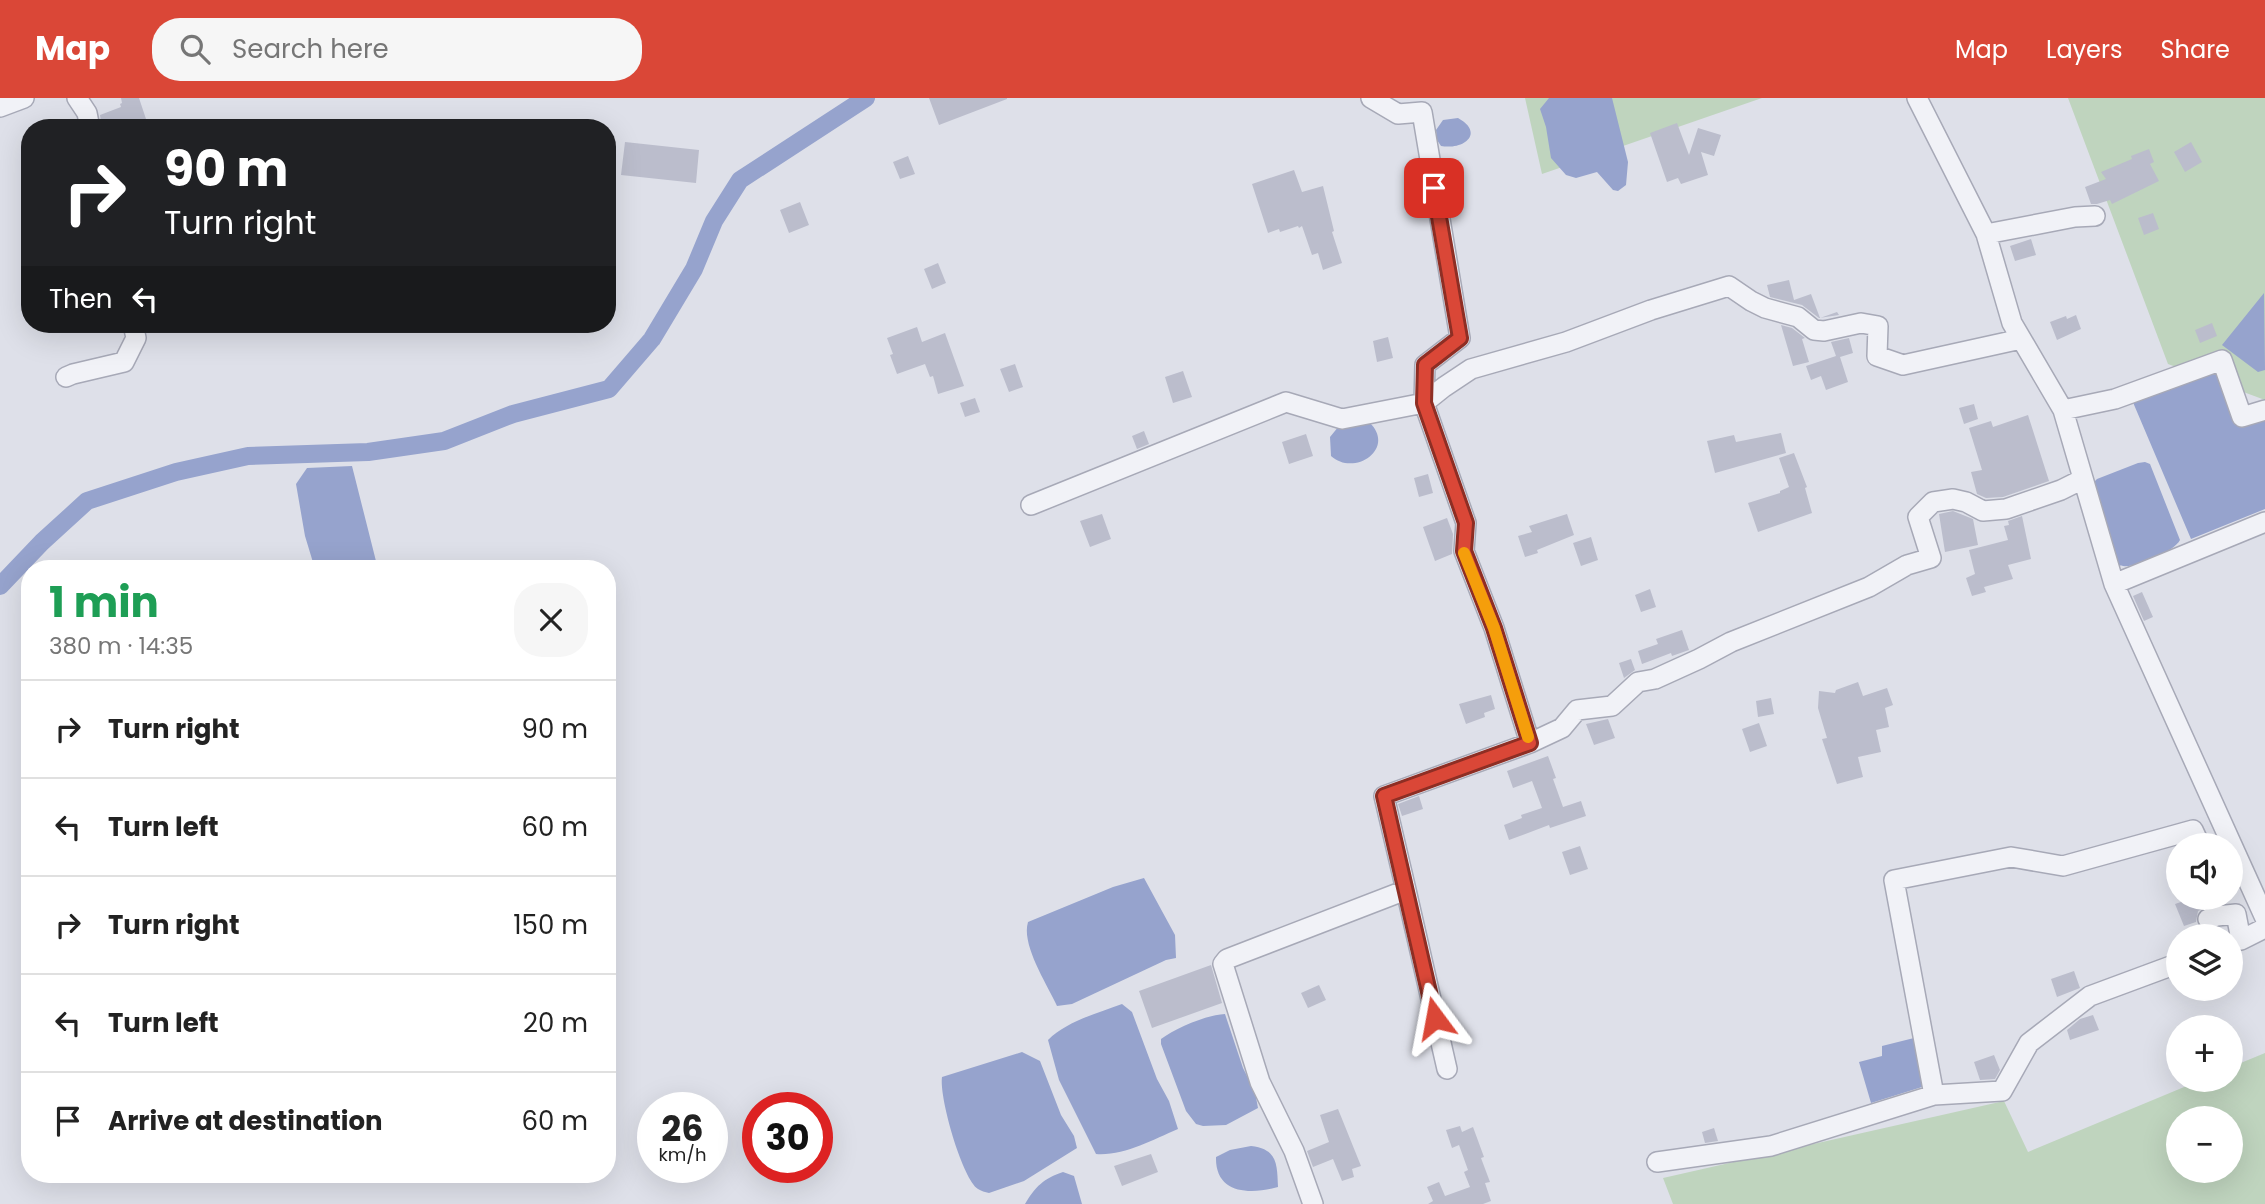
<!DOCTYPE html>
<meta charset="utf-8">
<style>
:root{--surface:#fff;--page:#f6f6f6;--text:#222;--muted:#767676;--line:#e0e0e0;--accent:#da4737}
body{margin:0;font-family:Poppins,sans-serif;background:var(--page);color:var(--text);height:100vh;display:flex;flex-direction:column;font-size:26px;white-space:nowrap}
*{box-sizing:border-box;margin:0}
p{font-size:23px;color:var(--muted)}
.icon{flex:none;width:38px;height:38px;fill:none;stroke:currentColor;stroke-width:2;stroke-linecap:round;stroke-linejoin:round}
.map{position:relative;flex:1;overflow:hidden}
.details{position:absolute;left:21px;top:462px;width:595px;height:623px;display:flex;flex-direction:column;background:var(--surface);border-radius:28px;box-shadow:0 7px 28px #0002}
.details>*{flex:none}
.guide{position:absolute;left:21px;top:21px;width:595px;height:214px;border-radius:28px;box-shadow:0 7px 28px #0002;background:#202124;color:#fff;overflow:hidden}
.controls{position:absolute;left:2166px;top:735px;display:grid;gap:14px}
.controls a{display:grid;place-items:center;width:77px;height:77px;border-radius:50%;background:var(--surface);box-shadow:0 7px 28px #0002;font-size:35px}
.speed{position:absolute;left:637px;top:994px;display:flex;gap:14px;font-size:35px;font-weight:700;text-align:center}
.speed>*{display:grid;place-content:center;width:91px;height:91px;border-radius:50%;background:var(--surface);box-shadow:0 7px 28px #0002;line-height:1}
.speed small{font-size:18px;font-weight:400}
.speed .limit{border:10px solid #d22;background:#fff;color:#111}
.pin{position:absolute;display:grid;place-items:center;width:60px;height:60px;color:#fff;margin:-30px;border-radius:14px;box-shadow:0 4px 10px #0006}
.me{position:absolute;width:77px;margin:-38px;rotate:347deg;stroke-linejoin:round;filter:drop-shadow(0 0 5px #0008)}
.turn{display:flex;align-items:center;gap:24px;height:147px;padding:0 28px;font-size:32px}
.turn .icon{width:91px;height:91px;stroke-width:2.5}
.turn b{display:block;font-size:49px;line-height:60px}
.then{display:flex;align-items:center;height:66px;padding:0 28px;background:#0003;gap:14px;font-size:26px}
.round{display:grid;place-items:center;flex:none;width:74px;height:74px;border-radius:28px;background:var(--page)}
.summary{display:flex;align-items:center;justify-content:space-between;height:119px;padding:0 28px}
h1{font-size:42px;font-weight:700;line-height:52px;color:#1e9e55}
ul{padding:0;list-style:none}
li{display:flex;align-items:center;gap:21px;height:98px;padding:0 28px;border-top:2px solid var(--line)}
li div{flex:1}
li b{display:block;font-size:26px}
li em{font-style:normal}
header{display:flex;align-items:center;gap:42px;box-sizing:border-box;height:98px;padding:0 35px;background:var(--accent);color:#fff}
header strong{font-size:33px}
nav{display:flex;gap:38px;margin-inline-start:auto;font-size:24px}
.search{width:490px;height:63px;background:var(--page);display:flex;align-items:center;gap:18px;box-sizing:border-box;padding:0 24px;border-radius:28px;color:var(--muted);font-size:26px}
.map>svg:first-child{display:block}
</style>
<header>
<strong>Map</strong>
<div class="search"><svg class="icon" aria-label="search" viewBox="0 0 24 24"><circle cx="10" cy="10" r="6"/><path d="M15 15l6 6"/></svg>Search here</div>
<nav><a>Map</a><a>Layers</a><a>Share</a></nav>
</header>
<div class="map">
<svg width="2265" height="1106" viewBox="0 0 2265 1106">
<rect width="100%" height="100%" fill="#dee0e9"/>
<path fill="#bfd4be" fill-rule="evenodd" d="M1525,0H1762L1542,76Z
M2068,0H2265V302L2168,266Z
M2265,955V1106H1673L1663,1080L2004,1003L2028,1054L2201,982H2231V969ZM2179,1020H2231V1073H2179Z"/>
<path fill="#96a3cd" d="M1549,0H1612L1628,64L1626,87L1618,93L1613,92L1597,74L1576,80L1566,77L1551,60L1546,29L1540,11Z
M1458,20C1485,35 1464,52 1441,48L1437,42L1436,32L1443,22Z
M2264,195L2265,272L2258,274L2222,247Z
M2217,270L2240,326L2265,319V411L2191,441L2132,302Z
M1370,325C1396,351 1354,379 1331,358L1330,339L1339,328Z
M2145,364L2150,366L2180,442C2173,455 2132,473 2118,467L2094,384L2097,381L2138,365Z
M352,368L378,471H315L305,438L296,386L307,370Z
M1144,780L1175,837L1176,860L1166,862L1072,906L1057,908C1047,886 1021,847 1028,824L1113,789Z
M1122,906L1132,914L1157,981L1169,1003L1178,1031C1152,1042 1124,1058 1096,1056L1059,982L1048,942C1067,923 1098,915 1122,906Z
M1225,916L1243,970L1255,994L1258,1010L1226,1027L1203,1028L1196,1026L1186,1013L1161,946V941C1176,930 1206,917 1225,916Z
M1914,940L1922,989L1871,1005L1859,964L1882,958V948Z
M1022,954L1040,963L1061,1017L1074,1038L1077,1050L1024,1083L989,1095C985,1094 981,1093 978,1091C962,1080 939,999 942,979Z
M1251,1048C1278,1051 1277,1067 1278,1089C1250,1097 1215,1096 1216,1059L1230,1052Z
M1063,1074L1074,1078L1082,1106H1025C1035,1089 1044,1080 1063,1074Z"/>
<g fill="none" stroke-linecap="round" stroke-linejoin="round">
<path stroke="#96a3cd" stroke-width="18" d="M0,488L42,444L87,403L176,374L248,358L368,354L444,343L513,316L609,291L652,241L694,171L714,123L740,82L866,0"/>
</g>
<path fill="#bbbdcc" d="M121,0H139L147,24L129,30H102L100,17L121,9L120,6L122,5Z
M929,0H1007V1L939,27Z
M1677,25L1689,57L1698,30L1721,37L1714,58L1701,54L1708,77L1681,86L1678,80L1667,84L1650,35Z
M625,44L699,52L696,85L621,77Z
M2191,44L2202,64L2185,74L2174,54Z
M2149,51L2154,64L2150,66L2159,83L2112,106L2110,102L2097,106H2091L2085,89L2106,81L2101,74L2132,61L2131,58Z
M908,58L915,76L900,81L893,64Z
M1294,72L1302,94L1323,88L1334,133L1332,134L1342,165L1323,172L1318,155L1312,157L1302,128L1299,130L1298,128L1280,134L1279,131L1268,135L1252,86Z
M800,104L809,127L789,135L780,112Z
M2153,115L2159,131L2144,137L2138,120Z
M2031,141L2036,157L2015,163L2010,148Z
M938,165L946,185L932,191L924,171Z
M1789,182L1794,202L1811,196L1820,220L1837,214L1839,217L1819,220L1802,207L1770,199L1767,187Z
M2076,217L2081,231L2057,242L2050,224L2066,218L2067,221Z
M2212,225L2217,238L2200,245L2195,232Z
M1781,227L1792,230L1805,240L1802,241L1809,264L1793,268Z
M917,229L922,244L945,235L964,288L938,296L933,278L930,279L925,266L897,276L890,257L893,256L887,240Z
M1388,239L1393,260L1377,264L1373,243Z
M1849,240L1853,255L1840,259L1848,284L1826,292L1821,278L1811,282L1806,268L1836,258L1831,244Z
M1015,266L1023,289L1009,294L1000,271Z
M1183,273L1192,299L1173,305L1165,279Z
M975,300L980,314L965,319L960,305Z
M1974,306L1978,321L1964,326L1959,310Z
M2028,317L2049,383L2003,399L1986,400L1977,396L1971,374L1982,372L1969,330L1991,323L1993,329Z
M1144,333L1149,346L1137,351L1132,338Z
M1781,335L1786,355L1715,375L1707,343L1734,337L1736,344Z
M1306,336L1313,358L1289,366L1282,344Z
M1794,355L1807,389L1805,390L1812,415L1758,434L1748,405L1780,395V393L1789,389L1779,360Z
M1428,376L1433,395L1419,399L1414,380Z
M1953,413L1973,421L1978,447L1945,454L1939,416Z
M1102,416L1111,441L1090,449L1080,423Z
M1567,416L1574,437L1537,452L1538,455L1525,459L1518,438L1532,434L1529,428Z
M2022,418L2031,461L2008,467L2013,481L1984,489L1986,494L1972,498L1966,480L1975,476L1969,452L2008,442L2004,428L2009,427L2008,423Z
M1447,420L1453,436L1452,456L1435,463L1423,429Z
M1591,439L1598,462L1581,468L1573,445Z
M1650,491L1656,509L1641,514L1635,497Z
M2142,494L2153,519L2144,523L2133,498Z
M1682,532L1689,552L1672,558L1671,555L1642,566L1638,553L1658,546L1656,541Z
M1631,561L1635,572L1624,580L1619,565Z
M1858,584L1863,598L1887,590L1893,607L1885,610L1889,629L1876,632L1881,654L1858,659L1863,679L1837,686L1822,641L1827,640L1818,610L1819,593L1835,595L1836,592Z
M1491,597L1495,611L1484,615L1485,619L1466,626L1459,606Z
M1771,600L1774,616L1758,619L1756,603Z
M1608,621L1615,640L1594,647L1586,626Z
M1759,625L1767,648L1750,654L1742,631Z
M1548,658L1556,680L1553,681L1563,709L1581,703L1586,718L1550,730L1549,727L1509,742L1504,727L1522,720L1521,717L1542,710L1532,683L1513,690L1507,673Z
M1419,698L1423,711L1402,718L1398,706Z
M1580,748L1588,771L1570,777L1562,754Z
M2193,800H2217L2219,805L2204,810L2198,813L2196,824L2184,828L2175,806Z
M1211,867L1222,905L1152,930L1139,893Z
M2074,873L2080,890L2057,899L2051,881Z
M1319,887L1326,902L1308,910L1301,895Z
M2093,917L2099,932L2070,942L2067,932L2080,921Z
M1994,957L2000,972L1995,981L1980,982L1974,964Z
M1338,1011L1361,1068L1352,1071L1354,1079L1342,1083L1333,1061L1313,1069L1307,1053L1329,1044L1320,1017Z
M1460,1028L1462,1034L1473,1029L1484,1059L1481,1060L1490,1084L1485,1085L1491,1103L1483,1106H1428L1433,1103L1427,1089L1439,1084L1445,1098L1470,1089L1464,1074L1468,1072L1459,1047L1452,1050L1446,1032Z
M1714,1030L1718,1043L1705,1045L1702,1034Z
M1151,1056L1158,1074L1122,1088L1114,1068Z"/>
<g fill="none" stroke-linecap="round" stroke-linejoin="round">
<g stroke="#a7a9b7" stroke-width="22">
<path id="minor" d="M77,0L87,15L90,30
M1917,0L1986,136L2012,225L2063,312L2114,486L2265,820
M0,9L24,0
M1986,136L2075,119L2095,118
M66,279L73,276L124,264L136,240L133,226
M2063,312L2115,301L2222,262L2242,319L2265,312
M1031,407L1286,304L1342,321L1424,305L1444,289L1471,271L1566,244L1651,212L1729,188L1751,203L1765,210L1798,219L1814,232L1824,233L1861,225L1878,228L1877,258L1903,267L2021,241
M2114,486L2265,424
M1530,645L1562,630L1577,612L1612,608L1638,584L1655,581L1699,561L1731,544L1869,489L1907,467L1931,460L1918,419L1933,404L1953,401L1966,404L1983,413L2006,411L2061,392L2083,381
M1406,792L1447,971
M2208,821L2217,818L2236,816L2241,842L2265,830
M1934,997L1894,782L2011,759L2063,768L2193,732L2200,747
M1657,1064L1771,1048L1934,997L2002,993L2029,945L2090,898L2179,865
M1313,1106L1294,1053L1260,984L1223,866L1227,861L1406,792L1384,698L1530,645L1494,530L1464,453L1466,425L1424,305L1425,267L1460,240L1422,14L1398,16L1371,0"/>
</g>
<use href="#minor" stroke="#f1f2f7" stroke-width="19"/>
</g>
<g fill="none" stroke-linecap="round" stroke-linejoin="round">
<g stroke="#8e2e24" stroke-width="18">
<path id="route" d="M1434,90L1460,240L1425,267L1424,305L1466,425L1464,453L1494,530L1530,645L1384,698L1435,920"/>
</g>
<use href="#route" stroke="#da4737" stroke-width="12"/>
<path stroke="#f59e0b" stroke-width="12" d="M1464,455L1494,530L1528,639"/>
</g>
</svg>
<div class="controls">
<a><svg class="icon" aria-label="sound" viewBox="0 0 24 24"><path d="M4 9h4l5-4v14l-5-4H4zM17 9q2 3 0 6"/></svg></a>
<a><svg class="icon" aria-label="layers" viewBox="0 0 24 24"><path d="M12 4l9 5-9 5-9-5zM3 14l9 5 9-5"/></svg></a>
<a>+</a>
<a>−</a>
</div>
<div class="speed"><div>26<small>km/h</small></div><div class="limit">30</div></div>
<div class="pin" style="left:1434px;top:90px;background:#d93025"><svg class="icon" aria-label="arrive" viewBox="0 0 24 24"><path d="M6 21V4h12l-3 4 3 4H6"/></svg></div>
<svg class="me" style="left:1435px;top:920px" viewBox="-20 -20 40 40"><path d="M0-17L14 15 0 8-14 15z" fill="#da4737" stroke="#fff" stroke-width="4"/></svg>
<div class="guide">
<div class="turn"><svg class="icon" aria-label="right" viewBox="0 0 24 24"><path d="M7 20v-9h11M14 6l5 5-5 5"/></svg><div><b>90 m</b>Turn right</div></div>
<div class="then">Then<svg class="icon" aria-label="left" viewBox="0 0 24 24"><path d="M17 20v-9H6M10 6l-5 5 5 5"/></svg></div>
</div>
<section class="details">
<div class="summary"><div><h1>1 min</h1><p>380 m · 14:35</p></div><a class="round"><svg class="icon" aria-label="close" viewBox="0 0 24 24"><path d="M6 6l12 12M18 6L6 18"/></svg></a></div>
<ul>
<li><svg class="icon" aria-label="right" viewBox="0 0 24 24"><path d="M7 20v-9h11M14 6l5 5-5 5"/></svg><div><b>Turn right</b></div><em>90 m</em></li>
<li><svg class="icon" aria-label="left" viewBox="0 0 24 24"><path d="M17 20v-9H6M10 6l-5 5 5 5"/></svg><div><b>Turn left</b></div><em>60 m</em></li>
<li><svg class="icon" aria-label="right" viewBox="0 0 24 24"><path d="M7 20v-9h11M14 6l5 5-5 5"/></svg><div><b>Turn right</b></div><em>150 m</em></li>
<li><svg class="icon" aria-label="left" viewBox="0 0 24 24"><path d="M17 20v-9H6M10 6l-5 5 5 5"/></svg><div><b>Turn left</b></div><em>20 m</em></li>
<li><svg class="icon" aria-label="arrive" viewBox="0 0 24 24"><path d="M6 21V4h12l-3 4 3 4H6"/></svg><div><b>Arrive at destination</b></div><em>60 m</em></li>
</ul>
</section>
</div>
